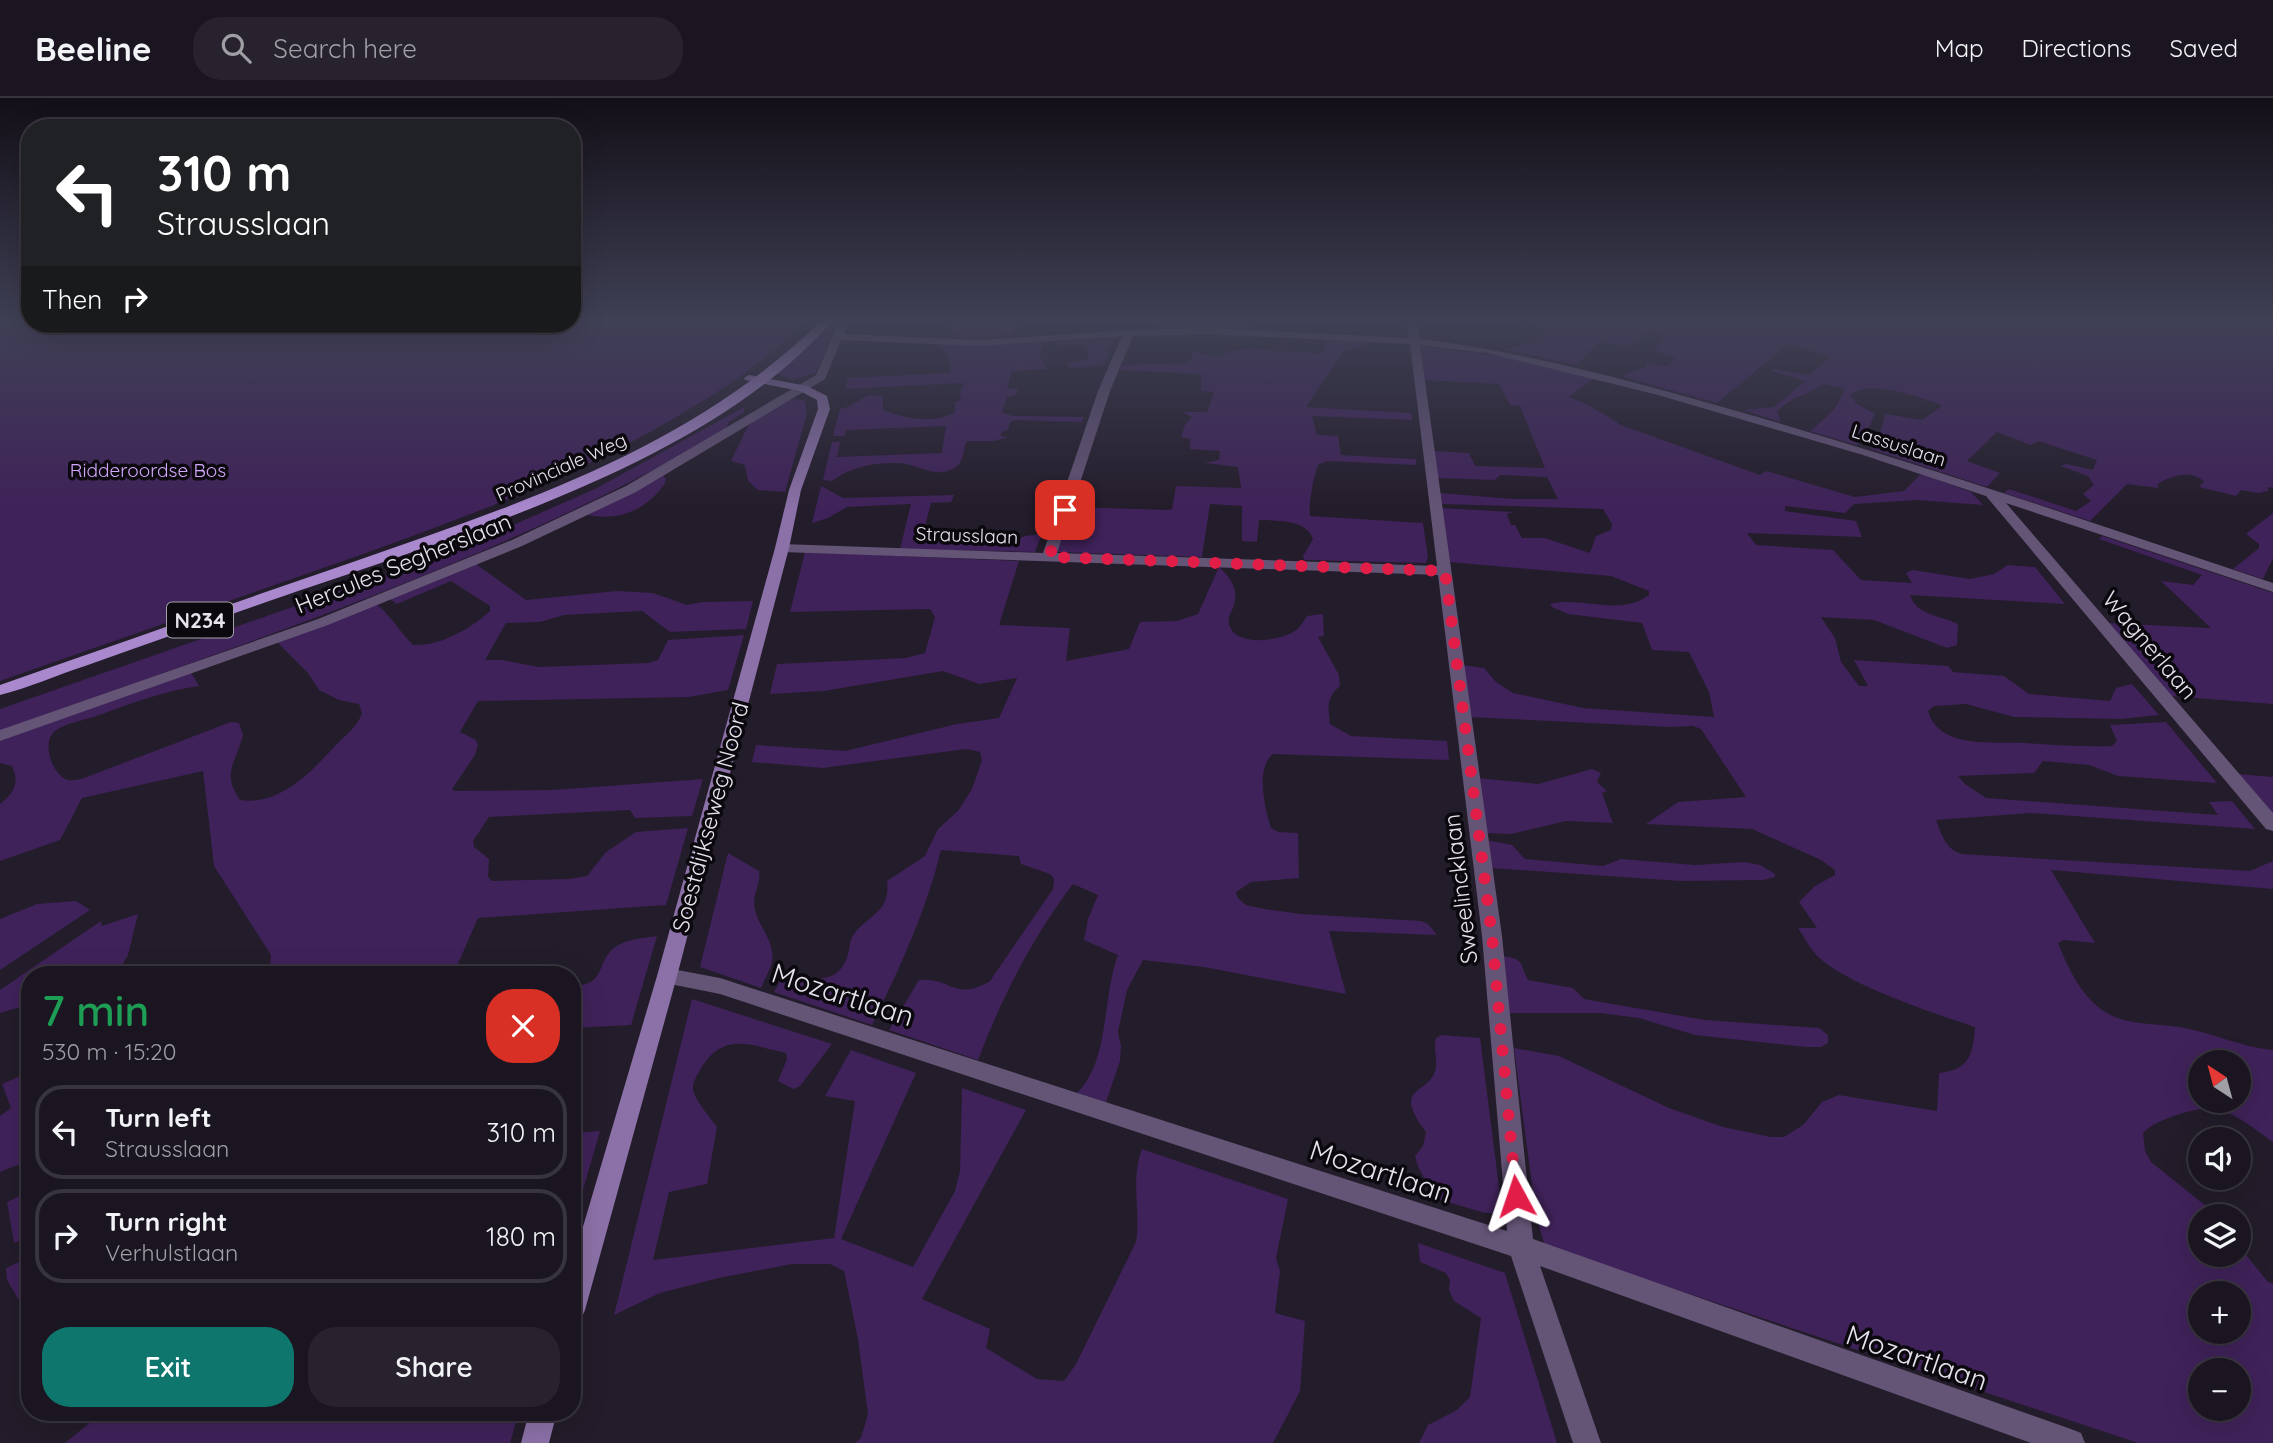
<!DOCTYPE html>
<meta charset="utf-8">
<style>
:root{--surface:#1a1520;--page:#27222d;--text:#f1f3f6;--muted:#9f9fa5;--line:#38343e;--accent:#0f766e}
body{margin:0;font-family:Quicksand,sans-serif;background:var(--page);color:var(--text);height:100vh;display:flex;flex-direction:column;font-size:26px;white-space:nowrap}
*{box-sizing:border-box;margin:0}
p{font-size:23px;color:var(--muted)}
.icon{flex:none;width:38px;height:38px;fill:none;stroke:currentColor;stroke-width:2;stroke-linecap:round;stroke-linejoin:round}
.map{position:relative;flex:1;overflow:hidden}
.side{position:absolute;left:21px;top:868px;width:560px;height:455px;display:flex;flex-direction:column;background:var(--surface);border-radius:28px;box-shadow:0 7px 28px #0002,0 0 0 2px var(--line)}
.side>*{flex:none}
.hud{position:absolute;left:21px;top:21px;width:560px;height:214px;border-radius:28px;box-shadow:0 7px 28px #0002,0 0 0 2px var(--line);background:#202124;color:#fff;overflow:hidden}
.needle{width:46px;rotate:324deg}
.fabs{position:absolute;left:2188px;top:952px;display:grid;gap:14px}
.fabs a{display:grid;place-items:center;width:63px;height:63px;border-radius:50%;background:var(--surface);box-shadow:0 7px 28px #0002,0 0 0 2px var(--line);font-size:35px}
.pin{position:absolute;display:grid;place-items:center;width:60px;height:60px;color:#fff;margin:-30px;border-radius:14px;box-shadow:0 4px 10px #0006}
.me{position:absolute;width:77px;margin:-38px;rotate:355deg;stroke-linejoin:round;filter:drop-shadow(0 0 5px #0008)}
.turn{display:flex;align-items:center;gap:24px;height:147px;padding:0 21px;font-size:32px}
.turn .icon{width:91px;height:91px;stroke-width:2.5}
.turn b{display:block;font-size:49px;line-height:60px}
.then{display:flex;align-items:center;height:66px;padding:0 21px;background:#0003;gap:14px;font-size:26px}
.round{display:grid;place-items:center;flex:none;width:74px;height:74px;border-radius:28px;background:var(--page)}
.overview{display:flex;align-items:center;justify-content:space-between;height:119px;padding:0 21px}
h1{font-size:42px;font-weight:600;line-height:52px;color:#1e9e55}
.action{display:flex;gap:14px;margin-top:auto;padding:14px 21px}
.action a{flex:1;height:80px;border-radius:28px;background:var(--accent);color:#fff;font-size:28px;font-weight:600;line-height:80px;text-align:center}
.action a+a{background:var(--page);color:var(--text)}
ul{padding:0;list-style:none}
li{display:flex;align-items:center;gap:21px;height:94px;margin:0 14px 10px;padding:0 7px;border:4px solid var(--line);border-radius:28px}
li div{flex:1}
li b{display:block;font-size:26px}
li em{font-style:normal}
header{display:flex;align-items:center;gap:42px;box-sizing:border-box;height:98px;padding:0 35px;background:var(--surface);border-bottom:2px solid var(--line)}
header strong{font-size:33px}
nav{display:flex;gap:38px;margin-inline-start:auto;font-size:24px}
.search{width:490px;height:63px;background:var(--page);display:flex;align-items:center;gap:18px;box-sizing:border-box;padding:0 24px;border-radius:28px;color:var(--muted);font-size:26px}
.map>svg:first-child{display:block}
</style>
<header>
<strong>Beeline</strong>
<div class="search"><svg class="icon" aria-label="search" viewBox="0 0 24 24"><circle cx="10" cy="10" r="6"/><path d="M15 15l6 6"/></svg>Search here</div>
<nav><a>Map</a><a>Directions</a><a>Saved</a></nav>
</header>
<div class="map">
<svg width="2273" height="1345" viewBox="0 0 2273 1345">
<rect width="100%" height="100%" fill="#231c2a"/>
<path fill="#3f2259" fill-rule="evenodd" d="M0,223H30V226L804,223C775,256 738,281 701,304C580,380 443,428 309,475C206,511 103,547 0,583Z
M827,223H837L816,275L792,282L779,277L778,274Z
M949,223H1014L1012,237L956,240Z
M1141,223H1248L1251,226L1250,230L1139,227Z
M1526,223H2273V390L2268,389V393L2259,395L2241,392L2236,398L2199,389L2204,383C2190,372 2172,377 2158,386V390L2127,386L2090,423L2004,395L2009,391L2076,413L2091,403L2083,396L2094,387L2088,378L2061,368L2066,366L2093,372L2097,362L2038,343L2031,347L1997,334L1967,363L2000,375L1987,389L1871,351L1881,332L1885,316L1922,322L1942,308L1940,306C1916,299 1871,281 1850,297L1857,306L1875,316L1862,344L1856,347L1810,333C1824,322 1841,308 1844,290L1824,286C1807,298 1794,296 1777,314L1781,324L1743,312L1774,309L1805,283L1772,273L1773,271L1809,277L1831,259L1788,246L1717,305L1623,279L1627,275L1644,270L1648,264L1667,269L1676,260L1654,252L1664,239L1658,233H1650L1631,248L1599,244L1576,267L1504,251L1533,245L1546,232Z
M1116,238L1104,267L1070,270L1067,266L1069,265L1089,261L1087,250L1083,246L1057,247L1051,240Z
M1326,240L1373,243L1343,254L1306,309L1411,315L1412,322L1312,318L1317,337L1338,338L1341,357L1416,361V367L1328,363L1319,366C1314,373 1308,409 1310,418L1423,425L1428,459L1426,465L1304,462L1303,458L1313,441C1307,421 1277,423 1259,422L1257,444L1242,443V408L1210,406L1202,459L1057,454L1073,409L1169,412L1172,411L1176,388L1241,390L1238,369L1205,365L1219,362L1220,353L1190,351V341L1181,339L1185,327L1192,319L1183,314H1207L1214,294L1201,293V276L1120,272L1122,267L1189,265L1193,258L1191,254L1218,259L1236,252L1248,251L1324,256Z
M1040,241L1043,246L1039,256L1047,271L1012,273L1007,290L1018,291L1015,297L1007,299L1002,315L1013,318L1084,319L1082,324L1015,322L1010,324L1008,332L1002,333L1000,338L1008,339L994,343H967C963,350 964,363 957,368C937,383 919,366 899,365C876,364 849,369 832,383L823,382L832,344H840L837,359L942,355L946,328L846,332L844,338H833L840,311C857,309 864,292 883,299V312C903,320 936,327 955,314V304L961,302L960,295L964,285L845,291L848,280L950,275C953,261 945,253 935,244Z
M1420,248L1510,259L1594,280L1569,299L1589,307L1621,327L1760,377L1766,373L1855,399L1904,393L1921,376L1971,394L1983,407L1917,402L1854,406L1845,415L1785,408V413L1856,423L1862,439L1747,435L1756,447L1833,452L1861,482L1912,485L1906,475L1913,472L1970,481L1994,476L2008,467L2035,469L2065,506L1910,497C1917,518 1940,517 1958,526L1957,547L1947,550L1874,522L1821,519L1835,540L1841,564L1859,588H1868L1854,562L1948,568L1953,574L2004,578L2029,596L2110,603L2116,590L2132,586L2159,617L2121,621L2014,619L1966,606L1934,608L1928,613C1939,652 1995,643 2024,645C2054,647 2083,649 2112,648L2117,643L2110,627L2166,624L2217,685L2118,678L2089,667L2043,663L2034,675L1958,678L1965,686L1986,700L2218,717L2209,704L2232,703L2255,731L2031,715L1936,722C1942,737 1945,751 1962,756L2250,773L2273,763V791L2051,772L2095,845L2064,842L2058,845C2070,875 2087,911 2121,921C2141,927 2164,926 2185,930C2215,936 2242,949 2273,952V1044C2237,1019 2222,1001 2177,1017C2163,1022 2153,1025 2143,1035L2145,1053L2151,1064L2211,1112L2215,1118H2200V1157H2238V1147L2268,1184L2273,1186V1345H2138L1548,1149L1544,1145L1536,1118L1514,950L1559,958L1669,1010L1723,1029L1771,1039H1784L1803,1027L1822,1004L1839,997L1937,1013L1939,975C1969,972 1973,957 1975,929C1937,916 1836,884 1813,853C1807,846 1804,838 1798,830H1817L1799,804L1815,788L1835,777V772L1821,762L1752,731L1646,726L1678,704L1746,699L1701,631L1693,628L1671,629L1469,619L1462,567L1484,570L1496,584L1513,595L1583,610L1714,619L1709,594L1689,554L1652,552L1642,525L1568,516L1552,509L1550,506C1582,498 1620,519 1649,497V493L1611,478L1449,464L1441,410L1513,414L1507,416L1511,427H1515L1522,440H1545L1590,455L1596,438L1611,432L1612,426L1603,411L1441,406L1439,395L1514,401H1558L1547,379L1500,377L1495,382L1437,380L1433,353L1469,355L1475,368L1545,370L1520,308L1510,307L1499,286L1423,282ZM2200,964H2238V1003H2200ZM2200,1195H2238V1234H2200ZM2200,1272H2238V1311H2200Z
M796,301L805,303L807,315L785,394L758,392L748,383L745,367L731,363L749,326L789,302Z
M744,309V314L729,324L725,332C498,465 246,544 0,633V611L459,451L597,390Z
M662,376L666,381L664,387C644,414 616,424 584,416Z
M821,388L843,400L954,397L951,404L931,405L921,443L1012,444L1025,438L1042,436L1035,454L900,451L911,406L847,409L828,420L812,425Z
M2273,415V460L2263,481L2233,471L2259,450V446L2246,436Z
M2102,438L2273,495V606L2170,598L2107,525L2211,530L2161,483L2193,487L2202,477L2099,441Z
M805,454L1019,463L999,527L1070,530L1066,563L1129,551L1140,524L1177,523L1198,516L1219,469C1230,479 1239,491 1234,507C1232,514 1227,519 1229,527C1236,549 1278,543 1293,534C1300,530 1303,524 1307,518L1323,516L1324,538L1318,539L1339,577L1340,588C1326,600 1328,608 1330,626L1351,638L1447,643L1449,662L1273,656C1255,670 1265,711 1271,730L1279,734L1298,735L1299,780L1251,784L1236,794L1238,800L1246,807L1264,811L1302,816L1421,823L1428,826L1437,837L1329,833L1346,896L1204,869L1143,862L1127,892L1118,934L1121,948L1120,963L1106,1004L1077,995C1110,963 1102,899 1118,857L1084,842L1088,821L1098,797L1073,786C1032,840 1002,899 978,962L889,932L919,882C951,879 955,904 990,883L1053,791L1054,781L1050,776L1021,766L1019,758L941,752C926,814 900,869 872,927L774,894L786,873C809,883 840,888 848,856C850,849 849,843 854,836C868,817 891,814 887,783L925,758L938,731L958,713L972,691L982,662L980,654L966,651L823,670L752,664L756,647L845,653L957,626L999,620L1017,580L979,586L943,573L824,593L770,596L777,566L906,560L925,555L935,519L930,511L790,514Z
M473,464L526,502L617,493L653,495L687,507L702,504L753,503L746,531L670,534L642,513L564,517L540,524L506,525L485,562H502L539,569L648,565L658,562L668,542L744,537L728,592L689,599L478,603L460,634L476,642L478,647L475,657L452,691L455,693L553,692L703,681L692,718L635,720L630,712L489,719L473,743L474,749L489,761L488,779L492,783L569,781L587,778L606,754L636,734L688,730L666,807L478,820L453,877H269L271,857L214,768L203,673L82,700L60,742L0,763V706C14,695 20,684 12,668L0,665V642L190,573L199,588C163,593 133,605 99,617C85,623 64,624 53,635C42,647 53,678 68,682C73,683 80,681 84,680L231,624L239,625L243,637C236,665 221,675 240,702C280,708 311,674 335,648C346,636 357,630 362,615L359,606L339,602L319,592L308,575L275,542L375,505C390,516 399,533 413,547C441,548 470,531 490,513V508L451,483L397,506L388,500Z
M1592,671L1601,675L1597,684L1607,693L1602,695L1613,725L1566,723L1511,736L1485,735L1477,680L1538,686Z
M2238,676L2273,679V716Z
M1486,742L1512,747L1525,761L1603,768L1621,761L1695,767L1744,764L1760,767L1775,776V779L1763,782L1681,783L1490,770Z
M728,755L759,773C761,785 754,793 754,805C755,826 776,842 772,864C770,872 765,881 761,890L700,869Z
M76,803L90,812L0,872V821L37,806Z
M138,816L128,857L116,877H30V906L0,915V892L101,823L102,828Z
M657,838L631,927L572,930V888C607,887 595,866 614,850C625,841 644,840 657,838Z
M1501,858C1524,861 1519,863 1528,882L1573,890L1584,901L1705,922L1819,930L1828,937V945L1821,949H1806L1695,937L1639,920L1600,915H1509Z
M692,901L832,946L800,988L793,991L778,983L787,961L786,955C749,947 723,933 700,972C697,978 692,985 693,992C696,1004 710,1019 717,1029L707,1086L669,1094L653,1162L834,1140L855,1003L825,998L851,952L916,975L841,1141L913,1169L955,1093L960,1073L962,990L1026,1012L922,1201L990,1231L986,1250L1037,1281L1064,1283L1076,1266L1136,1144C1141,1112 1130,1082 1142,1051L1288,1101L1276,1160L1280,1173L1275,1215L1305,1223L1300,1293L1273,1345H855L861,1340L868,1316L858,1241L844,1173L830,1166H792L719,1180L660,1195L614,1217Z
M1442,937L1480,940L1499,1089L1498,1115H1485L1434,1100C1429,1085 1418,1074 1415,1058L1423,1048L1426,1034C1389,985 1432,999 1436,968C1437,958 1433,950 1436,940Z
M30,974V1062L0,1074V1018L11,1010L2,986Z
M600,1033L579,1106L572,1107V1035Z
M30,1093V1138L14,1145L7,1104Z
M1418,1145L1505,1175L1557,1345H1419L1428,1327L1457,1312L1470,1299L1481,1220L1454,1203L1449,1192L1450,1182L1446,1175L1420,1164Z
M30,1159V1209H23L7,1182L6,1170Z
M103,1314H519L510,1345H65Z"/>
<g fill="none" stroke-linecap="round" stroke-linejoin="round">
<path fill="#645476" fill-rule="evenodd" d="M839,223H849L844,236L979,242L1129,232L1209,230L1409,240L1407,223H1417L1419,241C1533,255 1644,286 1754,318C1929,368 2101,428 2273,485V494L2006,405L2273,715V733L2266,731L1986,398L1863,357L1658,297L1487,255L1420,247L1502,838L1533,1141L2071,1331L2081,1335L2085,1345H2031L1540,1168L1601,1345H1573L1511,1158L720,896L660,884L657,878L660,872L667,870L720,880L1507,1133L1482,838L1438,477L782,454L775,450L782,446L1043,455L1098,293L1122,238L979,248L841,242L825,281L636,394L522,448L328,527L0,643V632L318,521L512,442L626,388L816,277ZM1209,236L1410,246L1437,468L1057,455L1110,293L1133,238Z"/>
<path fill="#8b71a7" fill-rule="evenodd" d="M749,277L807,288L827,298L830,311L801,392L789,450L677,878L585,1212L581,1221L572,1225V1166L657,878L775,450L789,392L818,311L817,302L800,293L745,282L744,280Z
M529,1314H557L549,1345H521Z"/>
<path fill="#a988ce" fill-rule="evenodd" d="M821,223H832C704,372 435,444 255,508C198,528 141,548 85,568C57,577 29,590 0,597V587C117,546 233,505 350,465C519,406 690,351 821,223Z"/>
</g>
<linearGradient id="sky" x2="0" y2="1"><stop stop-color="#130f17"/><stop offset="0.54" stop-color="#3f4055"/><stop offset="1" stop-color="#3f4055" stop-opacity="0"/></linearGradient>
<rect width="2273" height="412" fill="url(#sky)"/>
<g fill="none" stroke-linecap="round" stroke-linejoin="round">
<path stroke="#e11d48" stroke-width="12" stroke-dasharray="0 21.6" d="M1065,412L1049,459L1445,473L1492,838L1516,1098"/>
</g>
<g text-anchor="middle" dominant-baseline="central" stroke-width="7" stroke-linejoin="round" paint-order="stroke">
<g font-size="19" fill="#e7e3ed" stroke="#0b080e">
<text transform="translate(1899 347) rotate(18)">Lassuslaan</text>
<text transform="translate(561 369) rotate(-24)">Provinciale Weg</text>
<text transform="translate(967 437) rotate(2)">Strausslaan</text>
</g>
<g font-size="19" fill="#d2a9fe" stroke="#0b080e">
<text x="148" y="372">Ridderoordse Bos</text>
</g>
<rect fill="#0b080e" stroke="#a5a1aa" stroke-width="2" x="167" y="504.5" width="66" height="35" rx="5"/>
<g font-size="21" font-weight="bold" fill="#e7e3ed">
<text x="200" y="522">N234</text>
</g>
<g font-size="23" fill="#e7e3ed" stroke="#0b080e">
<text transform="translate(403 465) rotate(-22)">Hercules Segherslaan</text>
<text transform="translate(2150 547) rotate(50)">Wagnerlaan</text>
<text transform="translate(710 719) rotate(-75)">Soestdijkseweg Noord</text>
<text transform="translate(1460 791) rotate(-97)">Sweelincklaan</text>
</g>
<g font-size="28" fill="#e7e3ed" stroke="#0b080e">
<text transform="translate(843 896) rotate(18)">Mozartlaan</text>
<text transform="translate(1381 1073) rotate(18)">Mozartlaan</text>
<text transform="translate(1917 1259) rotate(19)">Mozartlaan</text>
</g>
</g>
</svg>
<div class="fabs">
<a><svg class="needle" viewBox="-14 -14 28 28"><path d="M0-13l5 13h-10z" fill="#e53935"/><path d="M0 13l5-13h-10z" fill="#9f9fa5"/></svg></a>
<a><svg class="icon" aria-label="sound" viewBox="0 0 24 24"><path d="M4 9h4l5-4v14l-5-4H4zM17 9q2 3 0 6"/></svg></a>
<a><svg class="icon" aria-label="layers" viewBox="0 0 24 24"><path d="M12 4l9 5-9 5-9-5zM3 14l9 5 9-5"/></svg></a>
<a>+</a>
<a>−</a>
</div>
<div class="pin" style="left:1065px;top:412px;background:#d93025"><svg class="icon" aria-label="arrive" viewBox="0 0 24 24"><path d="M6 21V4h12l-3 4 3 4H6"/></svg></div>
<svg class="me" style="left:1516px;top:1098px" viewBox="-20 -20 40 40"><path d="M0-17L14 15 0 8-14 15z" fill="#e11d48" stroke="#fff" stroke-width="4"/></svg>
<div class="hud">
<div class="turn"><svg class="icon" aria-label="left" viewBox="0 0 24 24"><path d="M17 20v-9H6M10 6l-5 5 5 5"/></svg><div><b>310 m</b>Strausslaan</div></div>
<div class="then">Then<svg class="icon" aria-label="right" viewBox="0 0 24 24"><path d="M7 20v-9h11M14 6l5 5-5 5"/></svg></div>
</div>
<section class="side">
<div class="overview"><div><h1>7 min</h1><p>530 m · 15:20</p></div><a class="round" style="background:#d93025;color:#fff"><svg class="icon" aria-label="close" viewBox="0 0 24 24"><path d="M6 6l12 12M18 6L6 18"/></svg></a></div>
<ul>
<li><svg class="icon" aria-label="left" viewBox="0 0 24 24"><path d="M17 20v-9H6M10 6l-5 5 5 5"/></svg><div><b>Turn left</b><p>Strausslaan</p></div><em>310 m</em></li>
<li><svg class="icon" aria-label="right" viewBox="0 0 24 24"><path d="M7 20v-9h11M14 6l5 5-5 5"/></svg><div><b>Turn right</b><p>Verhulstlaan</p></div><em>180 m</em></li>
</ul>
<div class="action"><a>Exit</a><a>Share</a></div>
</section>
</div>
